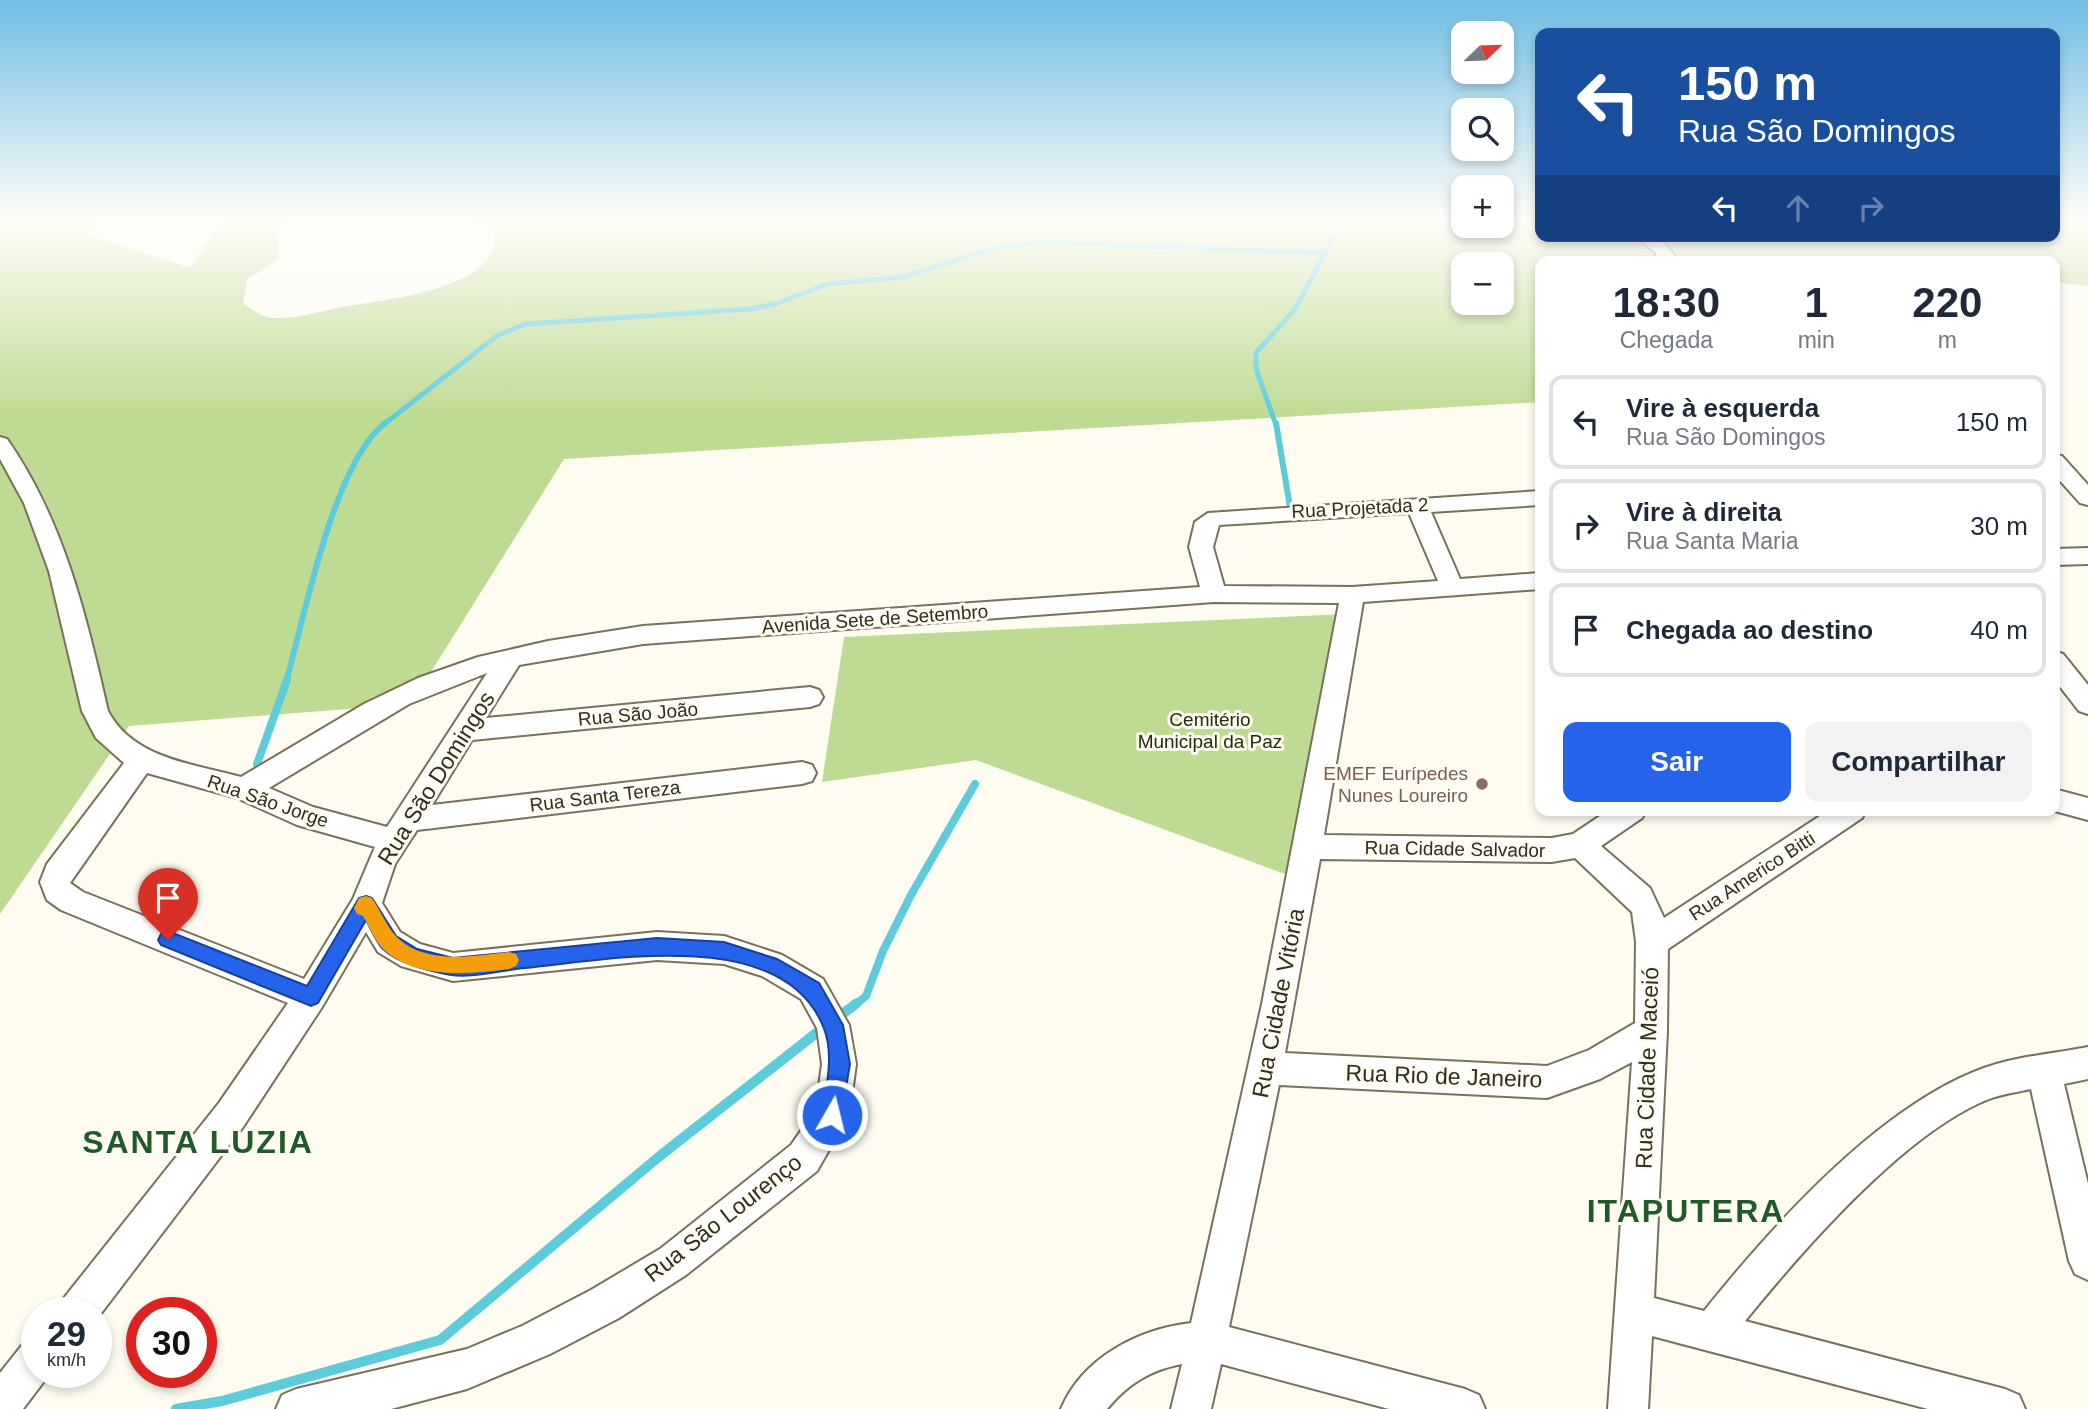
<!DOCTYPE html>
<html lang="pt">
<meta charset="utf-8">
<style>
:root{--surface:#fff;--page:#f2f2f3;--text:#1f2937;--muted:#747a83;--line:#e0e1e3;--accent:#2563eb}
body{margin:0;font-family:Arial,sans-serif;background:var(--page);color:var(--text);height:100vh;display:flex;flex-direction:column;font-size:26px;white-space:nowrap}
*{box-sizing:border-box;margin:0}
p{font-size:23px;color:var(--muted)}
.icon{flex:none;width:38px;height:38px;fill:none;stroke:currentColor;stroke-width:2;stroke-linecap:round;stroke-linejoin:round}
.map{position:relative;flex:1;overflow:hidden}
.panel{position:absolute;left:1535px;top:256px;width:525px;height:560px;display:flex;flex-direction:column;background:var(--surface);border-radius:14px;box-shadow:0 4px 10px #0003}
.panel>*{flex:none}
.hud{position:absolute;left:1535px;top:28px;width:525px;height:214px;border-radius:14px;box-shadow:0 4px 10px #0003;background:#1a4fa0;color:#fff;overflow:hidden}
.needle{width:46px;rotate:67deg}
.tools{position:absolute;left:1451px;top:21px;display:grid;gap:14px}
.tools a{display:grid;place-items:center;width:63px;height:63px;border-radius:14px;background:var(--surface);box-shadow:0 4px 10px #0003;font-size:35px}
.speed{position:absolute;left:21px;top:1297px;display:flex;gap:14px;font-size:35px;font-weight:700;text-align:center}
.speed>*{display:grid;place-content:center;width:91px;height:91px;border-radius:50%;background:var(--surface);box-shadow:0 4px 10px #0003;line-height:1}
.speed small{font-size:18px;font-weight:400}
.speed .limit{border:10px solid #d22;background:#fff;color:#111}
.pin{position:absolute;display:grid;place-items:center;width:60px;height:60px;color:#fff;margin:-72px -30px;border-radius:50% 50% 50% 0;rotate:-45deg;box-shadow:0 0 7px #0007}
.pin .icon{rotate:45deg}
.me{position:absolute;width:77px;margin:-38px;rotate:8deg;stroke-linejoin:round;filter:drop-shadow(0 0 5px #0008)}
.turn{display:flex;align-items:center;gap:24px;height:147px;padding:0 28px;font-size:32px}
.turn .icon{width:91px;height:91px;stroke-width:2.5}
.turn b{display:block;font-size:49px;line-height:60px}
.lanes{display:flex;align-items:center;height:66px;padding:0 28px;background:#0003;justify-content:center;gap:35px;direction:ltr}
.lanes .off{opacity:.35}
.eta{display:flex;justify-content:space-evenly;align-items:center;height:119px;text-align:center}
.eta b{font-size:42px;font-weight:800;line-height:49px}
.button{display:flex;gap:14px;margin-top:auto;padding:14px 28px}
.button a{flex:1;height:80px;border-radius:14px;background:var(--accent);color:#fff;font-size:28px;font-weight:800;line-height:80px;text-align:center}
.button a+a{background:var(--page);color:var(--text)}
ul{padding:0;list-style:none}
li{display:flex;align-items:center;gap:21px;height:94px;margin:0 14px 10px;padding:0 14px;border:4px solid var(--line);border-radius:14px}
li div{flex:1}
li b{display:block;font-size:26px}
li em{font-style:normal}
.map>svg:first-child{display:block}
</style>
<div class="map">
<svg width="2088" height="1409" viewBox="0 0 2088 1409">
<rect width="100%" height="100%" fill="#fefbf1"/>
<path fill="#bedb93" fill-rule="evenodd" d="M0,220H99L87,234L190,268L221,220H293L278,231L279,259L247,280L243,303C251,309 262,317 272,318C293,320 321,311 342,307C381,300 501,290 495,233L471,220H1463V226H1502V220H1540V236H2054L2055,220H2088V286L2055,282L2054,261H1540V402L564,459L411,704L129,726L0,914ZM1463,264H1502V303H1463Z
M1346,614L1293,877L976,760L822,782L844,637Z"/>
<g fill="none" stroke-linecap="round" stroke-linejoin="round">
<path stroke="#5ecbdb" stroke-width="5" d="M383,425L498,335L526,324L750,309L775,304L828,284L904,277L991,249L1043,242L1325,253
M1276,425L1256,369V353L1295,309L1340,226V220"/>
<path stroke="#5ecbdb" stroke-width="6" d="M1276,423L1290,507
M286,682C305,616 333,464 385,423"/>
<path stroke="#5ecbdb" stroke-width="8" d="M257,764L287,680
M855,1005L866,996L883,951L911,895L975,784"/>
<path stroke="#5ecbdb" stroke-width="10" d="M837,1018L857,1003
M176,1409L222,1401L440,1340L661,1155L824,1027"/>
<g stroke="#79715a" stroke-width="4">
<path id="minor" d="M1635,236C1657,236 1666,241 1677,261H1660L1655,252Z
M0,437L7,439C64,521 86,615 108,711C133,759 194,764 241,777L364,704L418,678L478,657L548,641L643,626L1200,587L1189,547L1195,522L1208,513L1540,491V505L1431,512L1460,579L1540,573V589L1363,602L1324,835L1552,838L1573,834L1609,810H1646L1642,818L1601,846L1650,888L1664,918L1829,810H1866L1862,818L1668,949L1667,1031L1654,1298L1704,1311C1773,1225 1879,1106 1984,1068C2017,1056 2053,1054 2088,1047V1079L2064,1084L2088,1184V1280L2075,1274L2069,1261L2031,1089C2017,1092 2002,1094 1989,1099C1905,1132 1802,1251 1745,1321L2005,1389L2019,1395L2025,1409H1928L1652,1336L1648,1409H1608L1632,1062L1600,1079L1547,1098L1279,1085L1229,1327L1465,1389L1479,1395L1485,1409H1389L1221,1364L1211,1409H1171L1182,1364C1150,1370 1128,1384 1107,1409H1061C1082,1358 1138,1329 1191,1323L1262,1004L1339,603L1214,602L643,644L519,665L486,718L810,687L819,690L823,697L819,704L810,707L472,740L432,805L802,762L812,765L816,773L812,781L802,784L417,830L395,864L382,903L400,932L420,944L453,953L657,932L724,936L782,955L823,979L849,1025L856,1064L849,1115L817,1171L686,1275L619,1318L550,1354L467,1389L391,1409H276L282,1395L296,1389L467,1349L522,1326L591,1290L660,1249L791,1145L816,1109L822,1064L817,1028L801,999L762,976L724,964L657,960L453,981L401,966L378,952L366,932L322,1007L243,1127L96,1320V1312H59L64,1298L219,1103L288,1003L61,910L47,900L40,882L47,864L124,763L96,738L82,711L49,571L24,503L0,459ZM1409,513L1438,581L1352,587L1224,586L1213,547L1219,525ZM487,673L387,827L313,807L269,788L409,704ZM147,773L237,798L297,825L375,847L353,899L304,979L83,892L70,883ZM1575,858L1632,912L1636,942L1635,1023L1589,1050L1547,1066L1285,1053L1320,859L1552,862Z
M2054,455L2062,456L2088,485V505L2080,503L2054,474Z
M2088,548V564L2054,565V549Z
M2054,651L2063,654L2088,685V714L2079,711L2054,679Z
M2054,789L2088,798V820L2051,810H2054Z
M37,1338V1372H51L23,1409H0V1373L23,1344Z"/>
</g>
<use href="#minor" fill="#fff" fill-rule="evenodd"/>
</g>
<linearGradient id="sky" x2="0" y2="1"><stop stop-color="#71bde3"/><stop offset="0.53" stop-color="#fffdf9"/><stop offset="1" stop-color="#fffdf9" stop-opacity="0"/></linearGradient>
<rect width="2088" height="417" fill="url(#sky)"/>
<path fill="#2563eb" stroke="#184099" stroke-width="2" d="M366,896L372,898L396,936L417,949L453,958L657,938L724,942L777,959L819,983L843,1025L850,1064L840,1123L832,1126L825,1123L822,1115C826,1087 835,1054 823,1026C781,925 609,960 525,968C502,970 473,978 451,975C430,971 398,964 382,948C376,941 371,929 366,920L318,1003L311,1006L161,945L158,940L161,934L168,931L307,986L359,898Z"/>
<path fill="#f59e0b" d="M366,896L372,898C380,910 386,925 395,935C422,966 474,956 509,952L516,954L519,960L516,966L509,969C468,974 417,980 383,949C375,941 369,926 363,916L357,914L354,908L359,898Z"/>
<circle fill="#8d6e63" stroke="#fefbf1" stroke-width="2.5" cx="1482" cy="784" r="7"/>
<g text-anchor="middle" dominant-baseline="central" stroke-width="6" stroke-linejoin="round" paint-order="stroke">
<g font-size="19" fill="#302d23" stroke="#fefbf1">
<text transform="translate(1360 508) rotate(-3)">Rua Projetada 2</text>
<text transform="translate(875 619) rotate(-4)">Avenida Sete de Setembro</text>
<text transform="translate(638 714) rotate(-5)">Rua São João</text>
<text transform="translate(605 796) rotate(-7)">Rua Santa Tereza</text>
<text transform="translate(268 801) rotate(19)">Rua São Jorge</text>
<text transform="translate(1455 849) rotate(1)">Rua Cidade Salvador</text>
<text transform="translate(1752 876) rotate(-33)">Rua Americo Bitti</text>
</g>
<g font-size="19" fill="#222e0f" stroke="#fefbf1">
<text x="1210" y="719">Cemitério<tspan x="1210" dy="22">Municipal da Paz</tspan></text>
</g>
<g font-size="19" fill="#785e54" stroke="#fefbf1" text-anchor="end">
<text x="1468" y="773">EMEF Eurípedes<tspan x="1468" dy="22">Nunes Loureiro</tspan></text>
</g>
<g font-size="23" fill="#302d23" stroke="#fefbf1">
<text transform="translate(436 778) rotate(-58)">Rua São Domingos</text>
<text transform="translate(1278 1003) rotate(-79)">Rua Cidade Vitória</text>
<text transform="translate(1647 1068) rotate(-88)">Rua Cidade Maceió</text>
<text transform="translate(1444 1076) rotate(2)">Rua Rio de Janeiro</text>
<text transform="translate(723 1218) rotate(-38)">Rua São Lourenço</text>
</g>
<g font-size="32" font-weight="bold" letter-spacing="2" fill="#205a28" stroke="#fefbf1">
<text x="198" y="1142">SANTA LUZIA</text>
<text x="1686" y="1211">ITAPUTERA</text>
</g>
</g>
</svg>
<div class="tools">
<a><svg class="needle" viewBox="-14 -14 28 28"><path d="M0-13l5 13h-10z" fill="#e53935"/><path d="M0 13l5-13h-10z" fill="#747a83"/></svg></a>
<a><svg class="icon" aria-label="search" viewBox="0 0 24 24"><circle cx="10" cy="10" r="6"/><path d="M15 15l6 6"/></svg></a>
<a>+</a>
<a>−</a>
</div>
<div class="speed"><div>29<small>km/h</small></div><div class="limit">30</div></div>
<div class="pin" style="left:168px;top:940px;background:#d93025"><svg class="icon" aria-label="arrive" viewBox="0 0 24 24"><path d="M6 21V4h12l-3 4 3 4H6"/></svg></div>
<svg class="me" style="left:832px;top:1115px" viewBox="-20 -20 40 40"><circle r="17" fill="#2563eb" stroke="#fff" stroke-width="3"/><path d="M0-11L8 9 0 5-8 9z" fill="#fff"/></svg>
<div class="hud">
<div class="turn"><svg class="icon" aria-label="left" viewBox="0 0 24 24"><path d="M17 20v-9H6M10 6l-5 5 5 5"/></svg><div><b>150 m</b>Rua São Domingos</div></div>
<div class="lanes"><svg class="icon" aria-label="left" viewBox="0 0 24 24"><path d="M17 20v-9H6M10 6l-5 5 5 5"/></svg><svg class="icon off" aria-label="ahead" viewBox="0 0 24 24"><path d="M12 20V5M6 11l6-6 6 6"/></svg><svg class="icon off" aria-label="right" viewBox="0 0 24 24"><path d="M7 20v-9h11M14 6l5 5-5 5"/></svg></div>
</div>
<section class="panel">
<div class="eta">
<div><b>18:30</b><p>Chegada</p></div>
<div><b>1</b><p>min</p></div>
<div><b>220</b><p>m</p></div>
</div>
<ul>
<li><svg class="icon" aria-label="left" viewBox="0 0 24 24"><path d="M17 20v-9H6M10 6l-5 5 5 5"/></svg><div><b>Vire à esquerda</b><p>Rua São Domingos</p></div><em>150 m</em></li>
<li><svg class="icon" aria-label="right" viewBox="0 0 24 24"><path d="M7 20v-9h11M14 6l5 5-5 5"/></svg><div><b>Vire à direita</b><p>Rua Santa Maria</p></div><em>30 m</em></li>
<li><svg class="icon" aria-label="arrive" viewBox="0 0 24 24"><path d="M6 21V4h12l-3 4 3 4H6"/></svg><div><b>Chegada ao destino</b></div><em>40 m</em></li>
</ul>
<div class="button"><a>Sair</a><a>Compartilhar</a></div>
</section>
</div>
